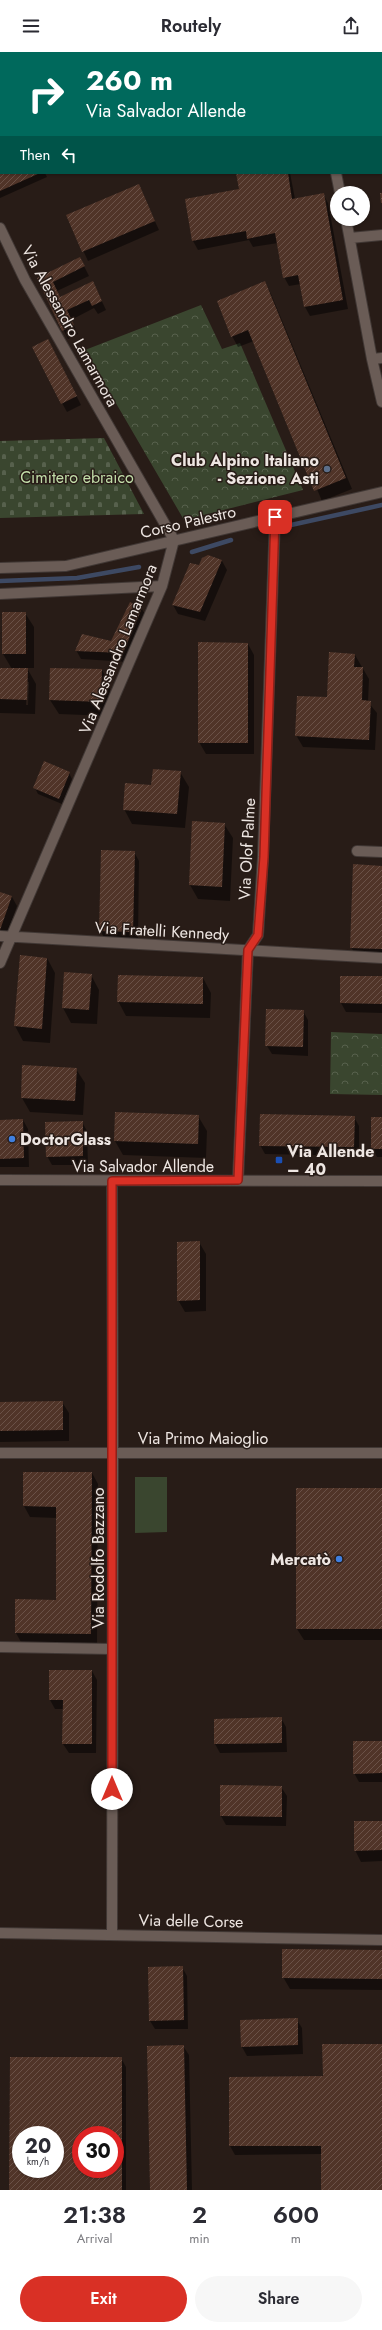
<!DOCTYPE html>
<meta charset="utf-8">
<style>
:root{--surface:#fff;--page:#f7f7f7;--text:#2b2b33;--muted:#7c7c81;--accent:#d93025}
body{margin:0;font-family:Jost,sans-serif;background:var(--page);color:var(--text);height:100vh;display:flex;flex-direction:column;font-size:15px;white-space:nowrap}
*{box-sizing:border-box;margin:0}
p{font-size:13px;color:var(--muted)}
.icon{flex:none;width:22px;height:22px;fill:none;stroke:currentColor;stroke-width:2;stroke-linecap:round;stroke-linejoin:round}
.map{position:relative;height:2138px;overflow:hidden}
.side{display:flex;flex-direction:column;background:var(--surface);flex:1}
.side>*{flex:none}
.banner{position:absolute;left:0px;top:0px;width:382px;height:122px;box-shadow:0 1px 3px #0004;background:#00695c;color:#fff;overflow:hidden}
.fabs{position:absolute;left:330px;top:134px;display:grid;gap:8px}
.fabs a{display:grid;place-items:center;width:40px;height:40px;border-radius:50%;background:var(--surface);box-shadow:0 1px 3px #0004;font-size:20px}
.speed{position:absolute;left:12px;top:2074px;display:flex;gap:8px;font-size:20px;font-weight:700;text-align:center}
.speed>*{display:grid;place-content:center;width:52px;height:52px;border-radius:50%;background:var(--surface);box-shadow:0 1px 3px #0004;line-height:1}
.speed small{font-size:10px;font-weight:400}
.speed .limit{border:6px solid #d22;background:#fff;color:#111}
.pin{position:absolute;display:grid;place-items:center;width:34px;height:34px;color:#fff;margin:-17px;border-radius:8px;box-shadow:0 2px 6px #0006}
.me{position:absolute;width:44px;margin:-22px;rotate:0deg;stroke-linejoin:round;filter:drop-shadow(0 0 3px #0008)}
.turn{display:flex;align-items:center;gap:14px;height:84px;padding:0 20px;font-size:18px}
.turn .icon{width:52px;height:52px;stroke-width:2.5}
.turn b{display:block;font-size:28px;line-height:34px}
.then{display:flex;align-items:center;height:38px;padding:0 20px;background:#0003;gap:8px;font-size:15px}
.eta{display:flex;justify-content:space-evenly;align-items:center;height:68px;text-align:center}
.eta b{font-size:24px;font-weight:600;line-height:28px}
.button{display:flex;gap:8px;margin-top:auto;padding:8px 20px}
.button a{flex:1;height:46px;border-radius:24px;background:var(--accent);color:#fff;font-size:16px;font-weight:600;line-height:46px;text-align:center}
.button a+a{background:var(--page);color:var(--text)}
header{display:flex;justify-content:space-between;align-items:center;height:52px;padding:0 20px;background:var(--surface);font-size:18px;font-weight:600}
.map>svg:first-child{display:block}
</style>
<header><svg class="icon" aria-label="menu" viewBox="0 0 24 24"><path d="M4 6h16M4 12h16M4 18h16"/></svg>Routely<svg class="icon" aria-label="share" viewBox="0 0 24 24"><path d="M12 15V3M7 8l5-5 5 5M5 13v7h14v-7"/></svg></header>
<div class="map">
<svg width="382" height="2138" viewBox="0 0 382 2138">
<defs>
<pattern id="cemetery-stones" width="16" height="16" patternUnits="userSpaceOnUse"><rect width="16" height="16" fill="#3a462f"/><path d="M2 7V4a2 2 0 0 1 4 0v3zM10 15v-3a2 2 0 0 1 4 0v3z" fill="#57614d"/></pattern>
<pattern id="park-crowns" width="20" height="18" patternUnits="userSpaceOnUse"><rect width="20" height="18" fill="#3a462f"/><path d="M2 6a3 3 0 1 1 6 0M12 15a3 3 0 1 1 6 0" fill="none" stroke="#57614d"/></pattern>
<pattern id="building-hatch" width="6" height="6" patternUnits="userSpaceOnUse"><rect width="6" height="6" fill="#503428"/><path d="M-1 1l2-2M0 6l6-6M5 7l2-2" fill="none" stroke="#6a5147"/></pattern>
</defs>
<rect width="100%" height="100%" fill="#281c17"/>
<path fill="url(#cemetery-stones)" d="M104,386L144,462L0,466V389Z"/>
<path fill="url(#park-crowns)" d="M201,253L222,297L240,291L303,438L184,468L85,298Z
M331,980L382,982V1043L330,1042Z"/>
<path fill="#3a462f" d="M135,1425H167V1480L135,1481Z"/>
<path fill="#0007" fill-rule="evenodd" d="M32,0H94V1H33Z
M124,0H155V1H124Z
M266,0H289L290,1H267Z
M344,0H365V1H345Z
M0,9L1,10L0,48Z
M381,30L382,32L381,64Z
M0,76L1,81L0,115Z
M5,121H45L47,125L0,146V123Z
M237,121H290L295,147L323,142L328,151L348,257L310,264L305,255L301,232L289,234L284,225L278,191L253,195L249,188L198,198L193,189L240,138Z
M138,133L159,178L88,209L67,164Z
M80,206L89,224L57,239L60,246L97,239L106,258L98,262L94,256L71,268L78,282L68,287L38,226Z
M265,231L271,242L352,437L322,449L254,289L238,295L232,284Z
M53,297L81,353L67,360L62,351Z
M208,505L222,509L227,518L205,569L178,562L173,553Z
M131,551L142,557L147,566L128,610L81,607L76,598L112,590Z
M25,561L34,575V616H27L36,632L35,662L0,661V617H12L3,602ZM27,630H29L28,653H26Z
M248,592L254,603V702H206L199,690Z
M355,603L369,627L368,650L377,661L375,698L303,695L296,683L327,646Z
M102,618L110,633L109,664L59,662L50,648Z
M180,720L189,735L185,776L132,772L124,757L152,734Z
M69,721L72,727L62,752L38,742L35,736Z
M224,772L233,786L230,849L198,847L190,833Z
M134,800L139,809L138,888H106L100,879Z
M382,815V905L356,904L351,895Z
M0,841L12,845L17,854L5,887L0,885Z
M21,905L47,906L55,921L50,991L23,989L15,974Z
M65,921L91,923L99,938L97,972L71,971L63,956Z
M341,925H382V961L346,960L341,951Z
M203,926L211,941L210,966L126,964L118,949Z
M303,959L308,968V1004L272,1002L267,994Z
M76,1017L85,1031L83,1063L30,1060L22,1046Z
M198,1064L207,1079L206,1106L123,1103L115,1089Z
M354,1065L359,1074V1104L265,1102L260,1093Z
M382,1066V1105H377L372,1096Z
M23,1068L28,1077L29,1115H0V1069Z
M82,1070L87,1079L88,1113H52L47,1104Z
M199,1190L206,1202V1259L185,1260L178,1248Z
M62,1350L69,1361V1389L0,1390V1351Z
M24,1421H92L98,1432L97,1593L22,1592L16,1581V1548L57,1549V1466L30,1465L24,1454Z
M297,1437H382V1588H304L297,1577Z
M92,1619L97,1628L96,1701H69L63,1692L64,1657H55L50,1648Z
M281,1666L286,1675L287,1700L220,1701L215,1692V1668Z
M382,1690V1730H359L354,1721Z
M281,1735L287,1744L286,1774L226,1773L221,1764Z
M382,1770V1809L361,1810L355,1798Z
M382,1899V1938L290,1937L283,1925Z
M182,1915L187,1924L188,1977H155L150,1969Z
M297,1968L302,1976L303,2002L247,2004L242,1995V1969Z
M382,1993V2138H322V2102L235,2103L230,2094L324,2025Z
M183,1994L189,2003L192,2138H151Z
M11,2006H121L126,2015V2138H10ZM21,2083H55V2117H21ZM81,2083H115V2117H81Z"/>
<g fill="none" stroke-linecap="round" stroke-linejoin="round">
<path stroke="#3d4963" stroke-width="4.5" d="M291,473L382,453
M192,500L231,488
M0,529L77,526L139,515"/>
</g>
<path fill="url(#building-hatch)" fill-rule="evenodd" d="M3,121H40L0,139V122Z
M236,121H288L292,147L324,141L343,248L304,255L298,223L283,226L275,181L247,187L246,179L192,189L185,147L239,137Z
M139,132L155,169L82,200L66,163Z
M380,141H382V151H381Z
M80,205L85,214L53,230L60,245L93,229L102,249L92,254L89,248L67,258L74,273L62,279L37,226Z
M265,229L346,426L314,439L248,278L231,285L217,249Z
M48,287L77,344L61,352L32,295Z
M208,503L222,508L200,560L172,553L190,511L199,513L202,506Z
M130,550L142,556L123,601L75,599L82,582L111,589Z
M2,560H26V602H2Z
M198,590L248,591V691H198Z
M329,600L355,602L354,615H363L362,648L371,649L369,688L295,684L297,644L327,645Z
M0,616H28L27,648L0,647Z
M50,616L102,617L101,650L49,648Z
M44,709L70,720L59,747L33,736Z
M153,717L181,719L177,762L123,758L125,731L151,733Z
M192,769L225,771L222,835L189,833Z
M101,798L135,799L133,880L99,879Z
M353,812L382,814V897L350,896Z
M0,840L12,844L0,878Z
M20,903L47,906L42,977L14,974Z
M64,920L92,922L89,958L62,956Z
M118,923L203,925V952L117,950Z
M340,924H382V952L340,951Z
M266,957L304,958L303,995L265,994Z
M22,1013L77,1016L75,1049L21,1046Z
M115,1060L199,1063L198,1092L114,1089Z
M260,1062L355,1064L354,1095L259,1094Z
M371,1065H382V1097H371Z
M23,1067L24,1106L0,1107V1068Z
M83,1069V1104L46,1105L45,1070Z
M200,1189V1248L177,1249V1190Z
M63,1349V1378L0,1379V1350Z
M23,1420H92L91,1582L15,1581V1547L56,1548V1455L23,1454Z
M296,1436H382V1577H296Z
M49,1618H92V1692H62L63,1648H49Z
M282,1665V1691L214,1692V1667Z
M353,1689H382V1721L353,1722Z
M220,1733L282,1734V1765L220,1764Z
M354,1769H382V1798L354,1799Z
M282,1897L382,1898V1927L282,1926Z
M183,1914L184,1968L149,1969L148,1915Z
M298,1966V1993L241,1995L240,1968Z
M322,1992H382V2138H321V2094H229V2025L323,2024Z
M184,1993L187,2138H150L147,1994Z
M10,2005H122V2138H9ZM21,2083H55V2117H21ZM81,2083H115V2117H81Z"/>
<g fill="none" stroke-linecap="round" stroke-linejoin="round">
<g stroke="#413835" stroke-width="12">
<path id="minor" d="M310,0V1
M381,68H382
M336,121L340,141
M346,167L372,307L382,350
M0,176L25,228L174,488L162,534L0,911
M350,186L382,183
M372,307L382,306
M0,516L66,514L382,440
M0,542L162,534
M357,799L382,800
M0,884L382,906
M0,1128L382,1129
M238,1128L248,898L258,883L263,805L275,465
M0,1401H382
M0,1595L112,1597
M0,1881L382,1888
M112,1883L113,1401L112,1129"/>
</g>
<use href="#minor" stroke="#6a5c56" stroke-width="10"/>
</g>
<g fill="none" stroke-linecap="round" stroke-linejoin="round">
<g stroke="#8d1f18" stroke-width="10">
<path id="route" d="M112,1737V1129L238,1128L248,898L258,883L264,805L275,465"/>
</g>
<use href="#route" stroke="#d93025" stroke-width="7"/>
</g>
<circle fill="#5c6f8a" stroke="#281c17" stroke-width="1.5" cx="327" cy="417" r="4"/>
<g fill="#3f7fe0" stroke="#281c17" stroke-width="1.5">
<circle cx="12" cy="1087" r="4"/>
<circle cx="339" cy="1507" r="4"/>
</g>
<rect fill="#1a4fb4" stroke="#281c17" stroke-width="1.5" x="275" y="1104" width="8" height="8" rx="2"/>
<g text-anchor="middle" dominant-baseline="central" stroke-width="3" stroke-linejoin="round" paint-order="stroke">
<g font-size="16" fill="#eee6e2" stroke="#281c17">
<text transform="translate(70 274) rotate(61)">Via Alessandro Lamarmora</text>
<text transform="translate(188 470) rotate(-13)">Corso Palestro</text>
<text transform="translate(118 597) rotate(-68)">Via Alessandro Lamarmora</text>
<text transform="translate(247 797) rotate(-87)">Via Olof Palme</text>
<text transform="translate(162 879) rotate(3)">Via Fratelli Kennedy</text>
<text x="143" y="1114">Via Salvador Allende</text>
<text x="203" y="1386">Via Primo Maioglio</text>
<text transform="translate(98 1506) rotate(-90)">Via Rodolfo Bazzano</text>
<text transform="translate(191 1869) rotate(1)">Via delle Corse</text>
</g>
<g font-size="16" font-weight="bold" fill="#eee6e2" stroke="#281c17" text-anchor="end">
<text x="319" y="408">Club Alpino Italiano<tspan x="319" dy="18">- Sezione Asti</tspan></text>
<text x="20" y="1087" text-anchor="start">DoctorGlass</text>
<text x="287" y="1099" text-anchor="start">Via Allende<tspan x="287" dy="18">– 40</tspan></text>
<text x="331" y="1507">Mercatò</text>
</g>
<g font-size="16" fill="#c2dda9" stroke="#281c17">
<text x="77" y="425">Cimitero ebraico</text>
</g>
</g>
</svg>
<div class="fabs">
<a><svg class="icon" aria-label="search" viewBox="0 0 24 24"><circle cx="10" cy="10" r="6"/><path d="M15 15l6 6"/></svg></a>
</div>
<div class="speed"><div>20<small>km/h</small></div><div class="limit">30</div></div>
<div class="pin" style="left:275px;top:465px;background:#d93025"><svg class="icon" aria-label="arrive" viewBox="0 0 24 24"><path d="M6 21V4h12l-3 4 3 4H6"/></svg></div>
<svg class="me" style="left:112px;top:1737px" viewBox="-20 -20 40 40"><circle r="19" fill="#fff"/><path d="M0-13L10 11 0 6-10 11z" fill="#d93025"/></svg>
<div class="banner">
<div class="turn"><svg class="icon" aria-label="right" viewBox="0 0 24 24"><path d="M7 20v-9h11M14 6l5 5-5 5"/></svg><div><b>260 m</b>Via Salvador Allende</div></div>
<div class="then">Then<svg class="icon" aria-label="left" viewBox="0 0 24 24"><path d="M17 20v-9H6M10 6l-5 5 5 5"/></svg></div>
</div>
</div>
<section class="side">
<div class="eta">
<div><b>21:38</b><p>Arrival</p></div>
<div><b>2</b><p>min</p></div>
<div><b>600</b><p>m</p></div>
</div>
<div class="button"><a>Exit</a><a>Share</a></div>
</section>
